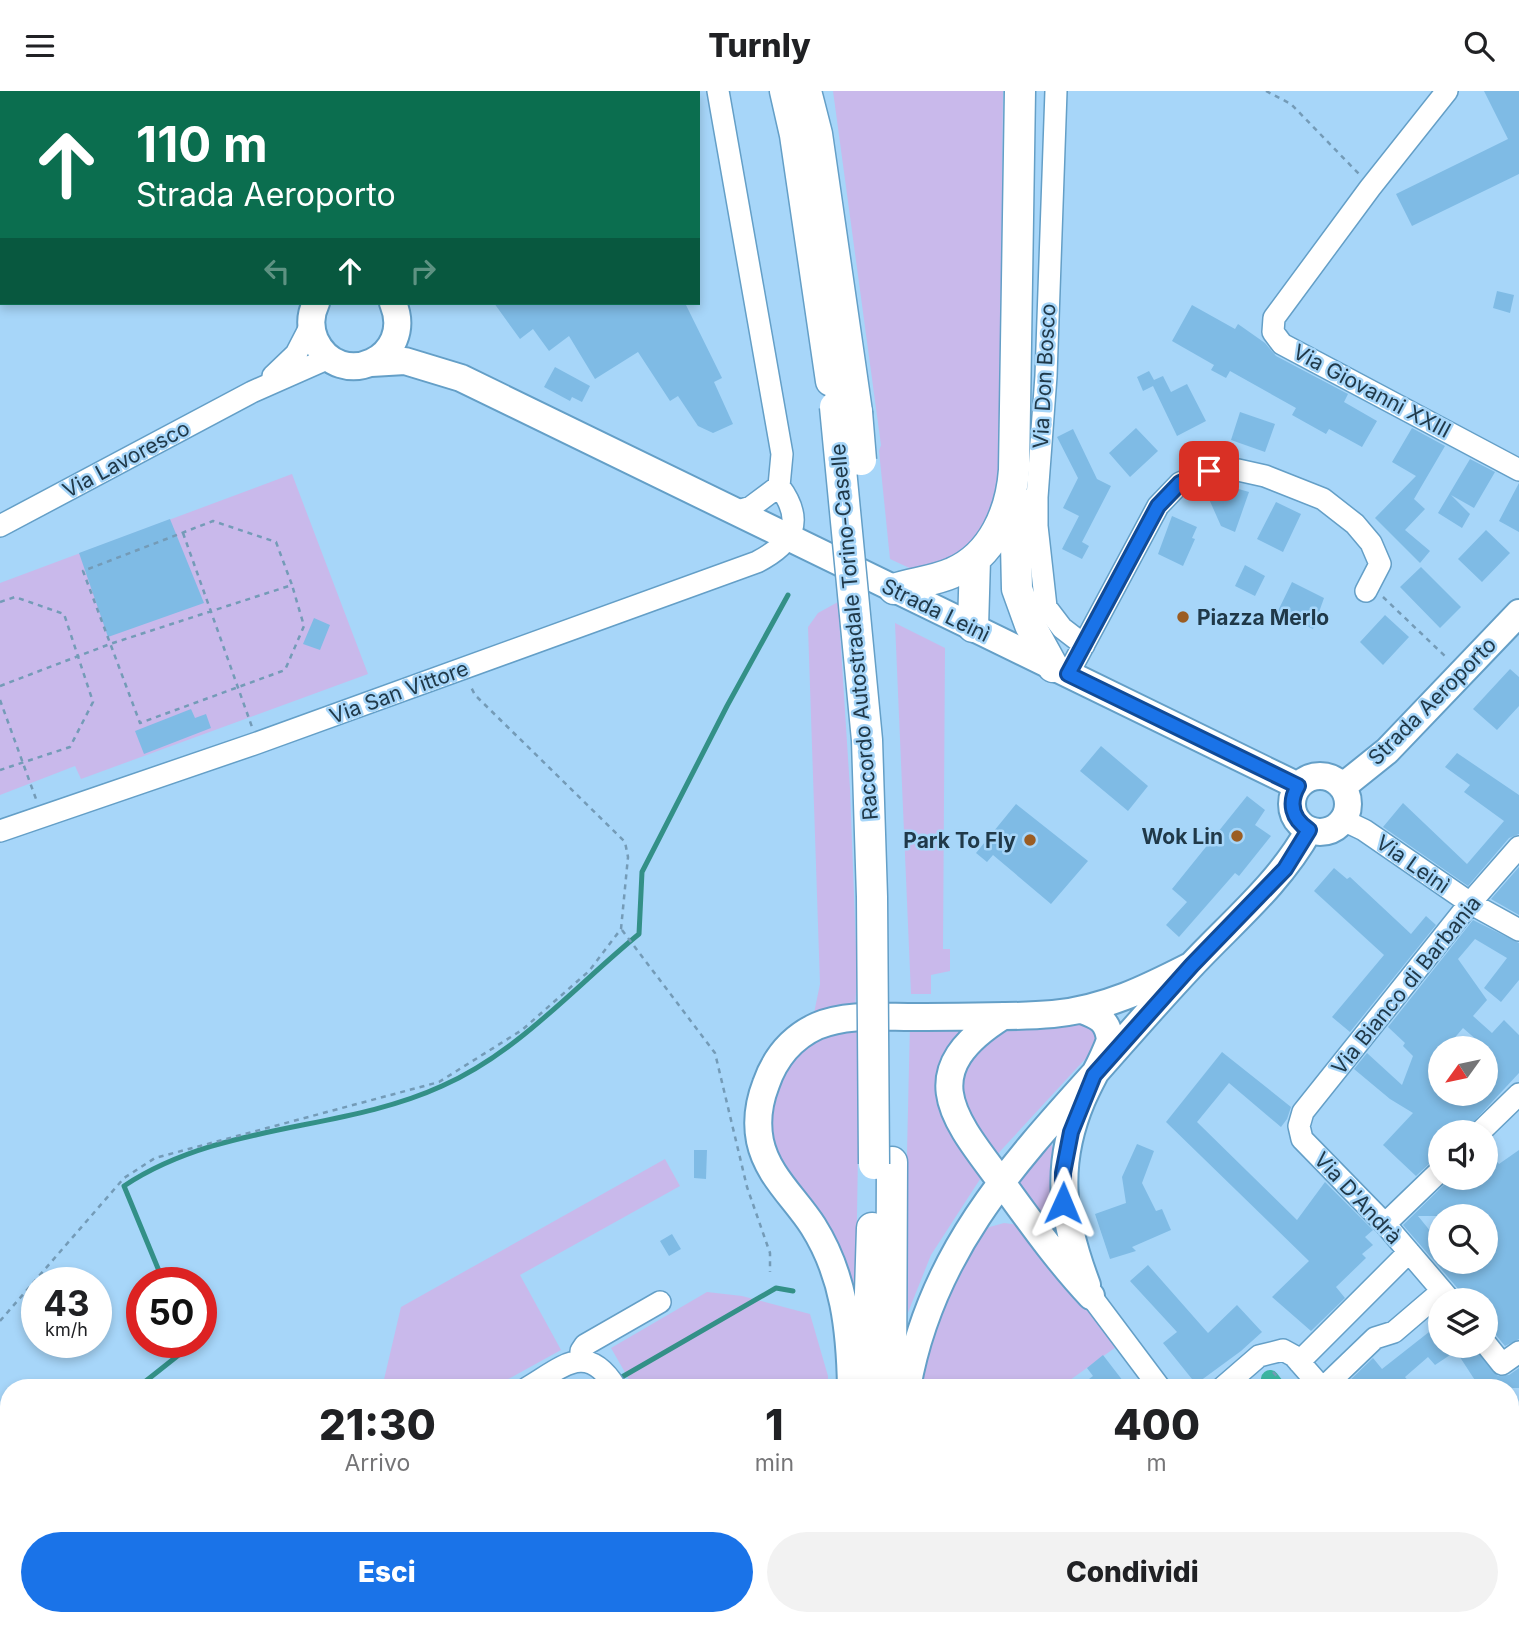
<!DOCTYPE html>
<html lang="it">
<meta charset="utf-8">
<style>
:root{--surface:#fff;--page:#f2f2f2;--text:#202124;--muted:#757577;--accent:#1a73e8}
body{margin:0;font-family:Inter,sans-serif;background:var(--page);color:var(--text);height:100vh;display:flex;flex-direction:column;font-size:26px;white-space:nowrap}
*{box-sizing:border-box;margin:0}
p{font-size:23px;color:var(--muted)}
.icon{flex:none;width:38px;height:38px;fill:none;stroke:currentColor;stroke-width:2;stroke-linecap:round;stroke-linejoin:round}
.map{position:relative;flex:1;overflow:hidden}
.panel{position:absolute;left:0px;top:1288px;width:1519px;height:247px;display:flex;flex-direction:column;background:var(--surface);border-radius:28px 28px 0 0;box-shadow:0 4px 10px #0003}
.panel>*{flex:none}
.hud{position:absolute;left:0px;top:0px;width:700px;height:214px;box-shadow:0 4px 10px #0003;background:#0b6e4f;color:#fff;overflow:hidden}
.needle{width:46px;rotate:237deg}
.fabs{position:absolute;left:1428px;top:945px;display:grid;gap:14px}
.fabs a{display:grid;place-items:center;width:70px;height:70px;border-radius:50%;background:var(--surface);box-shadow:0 4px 10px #0003;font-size:35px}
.speed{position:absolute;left:21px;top:1176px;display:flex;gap:14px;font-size:35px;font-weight:700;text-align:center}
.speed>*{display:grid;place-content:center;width:91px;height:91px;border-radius:50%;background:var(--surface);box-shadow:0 4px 10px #0003;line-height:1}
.speed small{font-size:18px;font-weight:400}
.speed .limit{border:10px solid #d22;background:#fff;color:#111}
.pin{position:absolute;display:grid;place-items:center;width:60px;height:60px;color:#fff;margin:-30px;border-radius:14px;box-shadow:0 4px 10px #0006}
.me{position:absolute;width:77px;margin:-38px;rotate:1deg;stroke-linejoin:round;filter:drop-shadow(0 0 5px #0008)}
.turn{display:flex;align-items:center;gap:24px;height:147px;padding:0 21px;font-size:32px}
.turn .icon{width:91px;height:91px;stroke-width:2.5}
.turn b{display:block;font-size:49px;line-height:60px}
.lanes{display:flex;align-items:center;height:66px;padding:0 21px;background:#0003;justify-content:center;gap:35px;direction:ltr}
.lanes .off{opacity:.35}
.eta{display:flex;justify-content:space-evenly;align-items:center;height:119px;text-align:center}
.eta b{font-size:42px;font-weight:800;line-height:49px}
.cta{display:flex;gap:14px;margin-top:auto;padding:14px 21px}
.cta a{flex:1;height:80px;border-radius:42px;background:var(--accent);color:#fff;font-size:28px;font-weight:800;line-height:80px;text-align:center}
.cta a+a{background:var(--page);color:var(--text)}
header{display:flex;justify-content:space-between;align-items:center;height:91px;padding:0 21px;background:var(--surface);font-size:32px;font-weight:800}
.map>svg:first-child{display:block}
</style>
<header><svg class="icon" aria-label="menu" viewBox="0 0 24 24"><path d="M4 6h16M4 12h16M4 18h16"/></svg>Turnly<svg class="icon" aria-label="search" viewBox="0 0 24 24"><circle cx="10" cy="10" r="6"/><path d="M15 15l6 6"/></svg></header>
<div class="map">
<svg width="1519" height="1534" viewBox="0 0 1519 1534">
<rect width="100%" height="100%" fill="#a7d6f9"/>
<path fill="#c9b9eb" d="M833,0H1003L999,390L996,425L971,465L918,481L890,468L879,360L881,354Z
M292,383L368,583L81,688L75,675L0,704V492Z
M838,511L850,698L857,884L855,918L814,922L820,893L808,536L818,522Z
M895,532L945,557L943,858H950V880L931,884V903H911Z
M1093,930L1100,952L993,1068L985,1063L955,984L1004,933Z
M910,932H974L944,979L984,1082L931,1164L903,1234Z
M860,933L856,1190L853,1203C827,1157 785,1097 769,1048C761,1020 775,972 800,955C816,944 842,940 860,933Z
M1050,1051L1053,1057L1051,1108L1064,1163L1011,1094Z
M665,1068L680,1095L520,1184L561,1259L492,1297H382L401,1216Z
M1004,1132L1021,1134L1116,1256L1059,1297H915L927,1240L979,1139Z
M707,1201L742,1205L810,1223L828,1285V1297H634L611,1257Z
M214,1526H722L725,1534H200Z
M748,1526H828V1534H750Z"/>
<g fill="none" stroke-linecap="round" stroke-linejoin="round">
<path stroke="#339087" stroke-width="5" d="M164,1192L124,1095C220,1031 342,1041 442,995C519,961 575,895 639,843L642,781L727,615L788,504
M615,1290L776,1197L793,1200
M137,1297L190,1255L188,1251
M39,1526L40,1534"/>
<path stroke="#3bb5a1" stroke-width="18" d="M1270,1288L1277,1297"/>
</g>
<path fill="#7fbbe5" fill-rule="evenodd" d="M1484,0H1519V83L1412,135L1396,103L1508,48Z
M1497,200L1514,204L1510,222L1493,217Z
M494,212H685L722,287L714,291L733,333L713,342L698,335L678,305L670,310L638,261L595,288L569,245L549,260L533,238L520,248Z
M1192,214L1235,238L1238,233L1265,252L1276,265L1348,303L1344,311L1377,330L1362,356L1329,338L1326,343L1292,324L1296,317L1230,280L1226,287L1211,279L1214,274L1172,250Z
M555,276L590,295L582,311L572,306L570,310L544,296Z
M1149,280L1154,289L1163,285L1171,301L1187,293L1206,330L1177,345L1153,295L1143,300L1137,286Z
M1240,321L1275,333L1265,361L1231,349Z
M1136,337L1158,360L1130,386L1109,362Z
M1412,337L1445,355L1414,408L1425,418L1405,439L1430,460L1420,472L1375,427L1416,385L1392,371Z
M1073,338L1097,388L1111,395L1082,451L1089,455L1082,468L1062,458L1079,425L1063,417L1078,387L1057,346Z
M1470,368L1495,381L1474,417L1451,404L1470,423L1462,437L1438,422Z
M1519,392V441L1499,430Z
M1211,397H1235L1249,401L1235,441L1221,435L1209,408Z
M1276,411L1301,423L1283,461L1257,448Z
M1172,425L1197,436L1192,447L1195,448L1183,475L1158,463Z
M170,428L204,512L108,546L79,462Z
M1486,439L1510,462L1482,491L1458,468Z
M1245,474L1265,485L1255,505L1235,495Z
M1421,476L1461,516L1440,537L1400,496Z
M1292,491L1324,507L1313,538L1299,531L1297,535L1276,524Z
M1385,524L1409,546L1383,574L1360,551Z
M314,527L330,534L320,559L303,553Z
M1510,578L1519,586V615L1497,639L1473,618Z
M191,618L195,627L206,623L211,637L144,663L135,640Z
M1101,655L1148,695L1128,720L1080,680Z
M1457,662L1519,704V743L1509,747L1468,795L1383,736L1403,712L1467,773L1504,730L1464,701L1470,694L1445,676Z
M1247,705L1265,719L1255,734L1271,745L1239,785L1235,782L1179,846L1166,834L1187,811L1172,798Z
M1016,713L1088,770L1051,813L993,764L987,771L976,762Z
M1519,776V824L1491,808Z
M1334,777L1347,788L1350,786L1411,843L1426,825L1436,834L1350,941L1332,926L1384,864L1314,800Z
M1473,829L1519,852V889L1501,911L1484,897L1507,867L1475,848L1458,868L1487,909L1473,925L1492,942L1504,929L1519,944V982L1464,1041H1440V1067L1431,1071L1416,1085L1383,1054L1413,1022L1390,1008L1354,978L1367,962L1402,994L1413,965L1403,955L1405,952L1388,936ZM1463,937L1486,957V1003H1440V988L1429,979L1440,965V957H1446Z
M1222,961L1291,1016L1287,1028L1281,1036L1229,992L1197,1031L1297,1129L1325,1091L1373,1139L1365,1146L1373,1154L1362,1163L1366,1167L1336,1196L1345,1207L1311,1240L1272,1206L1309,1170L1166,1031Z
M1137,1053L1154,1060L1142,1092L1156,1120L1162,1118L1171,1139L1132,1156L1136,1160L1110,1168L1095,1123L1126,1112L1122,1086Z
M1486,1057L1499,1073L1519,1059V1248L1505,1255L1496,1244L1486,1240V1209H1463L1460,1200L1403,1134L1451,1087H1486ZM1418,1125H1486V1171H1440V1152Z
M694,1059H707L706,1088L694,1087Z
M672,1143L681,1158L669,1165L660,1150Z
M1148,1174L1208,1242L1237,1214L1262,1241L1241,1260L1196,1293L1163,1252L1177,1241L1130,1190Z
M1429,1241L1435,1251L1440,1248V1255H1473L1498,1285L1509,1284L1519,1277V1297H1480L1456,1260L1435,1274L1428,1266L1405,1286L1414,1297H1342L1373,1267L1382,1278Z
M1103,1264L1123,1290L1114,1297H1077L1093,1285L1087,1277Z"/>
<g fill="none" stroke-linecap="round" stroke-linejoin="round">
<g stroke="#649fc7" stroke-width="24">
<path id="minor" d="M718,0L782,363L779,395L751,416L735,421
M1056,0L1046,285L1037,406V435L1046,516L1062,537L1084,554
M1447,0L1370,97L1274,227L1273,241L1282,253L1519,379
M451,2L453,0
M273,285L296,263L311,234
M0,435L252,301L329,267
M1068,583L1158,415L1180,392L1209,380L1238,379L1265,385L1323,408L1355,433L1371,452L1380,473L1366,500
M1343,729L1364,739L1470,812L1519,839
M0,740L257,652L757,471C792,453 806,431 779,395
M1480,1041L1519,1003
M1385,1133L1440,1080
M1091,1205L1160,1297
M1450,1209L1385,1133L1302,1048L1299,1035L1303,1021L1470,812L1519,756
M1486,1253L1502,1273L1519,1261
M581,1269V1260L585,1254L660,1211
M1299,1271L1409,1161
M527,1297C564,1275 587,1250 616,1297
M1222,1297L1259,1265L1283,1259L1294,1265L1322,1297
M1323,1297L1375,1247L1394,1241L1442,1200
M1510,1394L1519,1389
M734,1526L736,1534
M0,1531L3,1534
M163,1534L176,1526
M1331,1534L1340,1526"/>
</g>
<g stroke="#649fc7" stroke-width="30">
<path id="major" d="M12,0L13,2
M113,2L114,0
M316,212C310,224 310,237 315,249C340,302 416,267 393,212
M371,272L405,270L461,287L973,536
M976,538L1298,695
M1292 713a28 28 0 1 1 56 0a28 28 0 1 1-56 0Z
M1342,696L1387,660L1519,522
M1082,919C1099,925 1108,930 1110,949C1103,970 1091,988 1082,1009C1054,1075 1062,1128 1087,1194
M1003,925C910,983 956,1030 1005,1096C1032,1133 1059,1171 1091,1205
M851,1297C850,1239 844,1184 813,1135C795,1107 767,1084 760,1050C756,1030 759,1011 766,993C775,967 791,947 817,935C846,923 880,926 911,926C958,925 1006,927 1053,923C1105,918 1147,897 1192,874
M907,1297C930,1165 1009,1077 1095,982C1127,946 1158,910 1191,875C1232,831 1279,793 1309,739
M857,1534L858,1526
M886,1534L887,1526"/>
</g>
<g stroke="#649fc7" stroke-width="33">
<path id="highway" d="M785,0L795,44L831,290
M806,0L817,43L857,321
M1015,408L1017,498L1030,534L1053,576
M894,498C912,492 934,490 952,482C993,465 1011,420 1014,379L1020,0
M973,536L975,468
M867,1297L872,1137
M891,1297L892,1071"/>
</g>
<path stroke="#749bb7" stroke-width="2.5" stroke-dasharray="5 5" stroke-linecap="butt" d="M1266,0L1291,13L1359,83
M183,442L252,636
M1383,506L1447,567
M0,511L15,506L64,523L93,611L70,656L0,679
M0,595L110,553L292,494L276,451L213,430L83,480L140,632L285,579L304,535L292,494
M0,609L36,708
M622,839L715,962L747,1096L770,1162V1181
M0,1230L124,1087L155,1067L439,991L522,939L589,880L621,838L628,766L625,751L475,604L470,594
M1273,1281L1287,1297"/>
<use href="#minor" stroke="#fff" stroke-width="21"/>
<use href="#major" stroke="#fff" stroke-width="26"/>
<use href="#highway" stroke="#fff" stroke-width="30"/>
<g stroke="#649fc7" stroke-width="33" stroke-linecap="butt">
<path id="highway-bridge" d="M835,316L867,649L872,806L874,1073
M857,321L861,369"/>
</g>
<use href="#highway-bridge" stroke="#fff" stroke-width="30"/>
</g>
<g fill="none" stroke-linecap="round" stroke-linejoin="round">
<g stroke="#114b97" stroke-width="18">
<path id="route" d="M1063,1112V1082L1071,1041L1094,984L1192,874L1285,778L1309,739C1292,728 1288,712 1298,695L1068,583L1158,415L1180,392L1209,380"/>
</g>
<use href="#route" stroke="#1a73e8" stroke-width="12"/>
</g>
<g fill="#9b5d23" stroke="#a7d6f9" stroke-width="2.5">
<circle cx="1183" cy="526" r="7"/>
<circle cx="1237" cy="745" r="7"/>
<circle cx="1030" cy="749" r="7"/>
</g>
<g text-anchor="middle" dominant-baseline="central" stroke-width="5" stroke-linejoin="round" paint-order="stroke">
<g font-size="21" fill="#203949" stroke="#a7d6f9">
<text transform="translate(1044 285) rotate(-87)">Via Don Bosco</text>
<text transform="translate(1372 300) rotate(28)">Via Giovanni XXIII</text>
<text transform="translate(126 368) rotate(-28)">Via Lavoresco</text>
<text transform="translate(936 519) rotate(26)">Strada Leinì</text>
<text transform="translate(854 541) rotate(-95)">Raccordo Autostradale Torino-Caselle</text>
<text transform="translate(399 601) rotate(-20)">Via San Vittore</text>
<text transform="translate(1432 610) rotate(-45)">Strada Aeroporto</text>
<text transform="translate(1413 773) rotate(35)">Via Leinì</text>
<text transform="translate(1406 894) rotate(-51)">Via Bianco di Barbania</text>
<text transform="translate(1358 1107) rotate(47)">Via D'Andrà</text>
</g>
<g font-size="21" font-weight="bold" fill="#203949" stroke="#a7d6f9" text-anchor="end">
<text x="1197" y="526" text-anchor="start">Piazza Merlo</text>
<text x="1223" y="745">Wok Lin</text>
<text x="1016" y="749">Park To Fly</text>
</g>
</g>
</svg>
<div class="fabs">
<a><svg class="needle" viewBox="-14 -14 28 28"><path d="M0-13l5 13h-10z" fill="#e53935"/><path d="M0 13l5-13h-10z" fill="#757577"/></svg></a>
<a><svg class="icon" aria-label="sound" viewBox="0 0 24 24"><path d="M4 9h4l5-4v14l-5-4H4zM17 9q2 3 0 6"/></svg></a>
<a><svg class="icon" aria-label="search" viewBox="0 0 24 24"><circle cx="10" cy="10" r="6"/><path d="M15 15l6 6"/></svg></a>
<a><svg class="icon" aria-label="layers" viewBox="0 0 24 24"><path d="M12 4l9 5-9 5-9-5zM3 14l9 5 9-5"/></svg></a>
</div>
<div class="speed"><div>43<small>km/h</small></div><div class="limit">50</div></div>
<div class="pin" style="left:1209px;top:380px;background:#d93025"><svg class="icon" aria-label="arrive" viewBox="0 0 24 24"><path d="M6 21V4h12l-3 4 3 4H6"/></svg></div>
<svg class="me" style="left:1063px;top:1112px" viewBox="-20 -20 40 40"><path d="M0-17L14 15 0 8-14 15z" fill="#1a73e8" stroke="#fff" stroke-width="4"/></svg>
<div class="hud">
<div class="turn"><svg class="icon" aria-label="ahead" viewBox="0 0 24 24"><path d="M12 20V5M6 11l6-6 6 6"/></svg><div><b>110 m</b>Strada Aeroporto</div></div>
<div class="lanes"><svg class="icon off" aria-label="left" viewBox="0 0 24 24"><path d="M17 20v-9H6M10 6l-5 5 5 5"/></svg><svg class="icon" aria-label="ahead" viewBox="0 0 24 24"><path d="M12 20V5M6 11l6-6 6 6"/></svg><svg class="icon off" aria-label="right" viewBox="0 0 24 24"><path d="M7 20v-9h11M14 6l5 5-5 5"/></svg></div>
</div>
<section class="panel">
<div class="eta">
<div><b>21:30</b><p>Arrivo</p></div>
<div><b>1</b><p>min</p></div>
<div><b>400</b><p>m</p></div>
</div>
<div class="cta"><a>Esci</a><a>Condividi</a></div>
</section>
</div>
